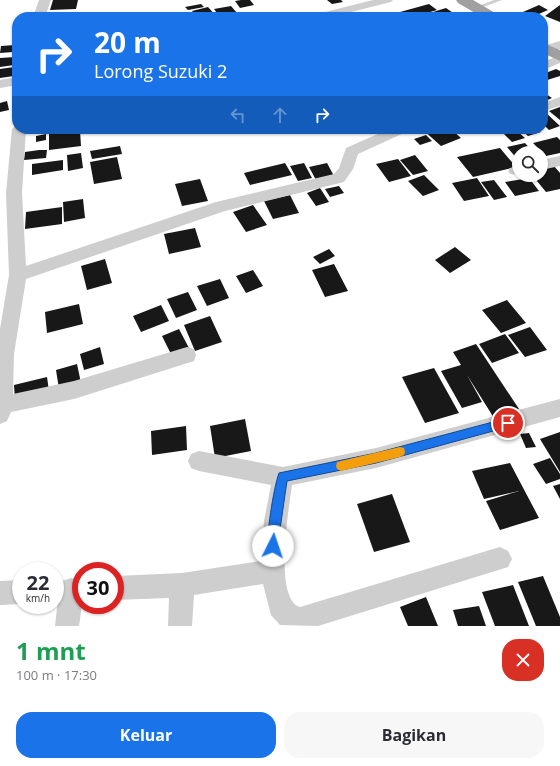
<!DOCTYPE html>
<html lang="id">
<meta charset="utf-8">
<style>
:root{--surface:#fff;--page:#f7f7f7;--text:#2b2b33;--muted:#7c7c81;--accent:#1a73e8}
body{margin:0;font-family:"Open Sans",sans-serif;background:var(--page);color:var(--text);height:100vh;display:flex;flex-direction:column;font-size:15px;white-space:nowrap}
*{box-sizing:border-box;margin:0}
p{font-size:13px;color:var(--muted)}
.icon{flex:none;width:22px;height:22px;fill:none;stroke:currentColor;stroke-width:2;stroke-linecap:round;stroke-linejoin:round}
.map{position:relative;height:626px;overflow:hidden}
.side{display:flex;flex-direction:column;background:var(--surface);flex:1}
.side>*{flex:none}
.hud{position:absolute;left:12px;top:12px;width:536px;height:122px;border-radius:16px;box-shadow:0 1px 3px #0004;background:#1a73e8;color:#fff;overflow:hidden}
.tools{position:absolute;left:512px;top:146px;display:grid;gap:8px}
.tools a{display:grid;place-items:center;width:36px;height:36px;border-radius:50%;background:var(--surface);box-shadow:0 1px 3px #0004;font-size:20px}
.speed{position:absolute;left:12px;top:562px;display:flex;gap:8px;font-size:20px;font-weight:700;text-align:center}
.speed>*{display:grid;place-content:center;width:52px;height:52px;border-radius:50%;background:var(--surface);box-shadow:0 1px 3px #0004;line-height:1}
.speed small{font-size:10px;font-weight:400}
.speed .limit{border:6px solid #d22;background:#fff;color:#111}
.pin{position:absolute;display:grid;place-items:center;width:34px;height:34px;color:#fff;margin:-17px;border:2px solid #fff;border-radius:50%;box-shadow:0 1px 4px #0007}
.me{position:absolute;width:44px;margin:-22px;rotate:4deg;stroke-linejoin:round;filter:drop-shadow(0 0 3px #0008)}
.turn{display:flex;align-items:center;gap:14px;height:84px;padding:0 16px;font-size:18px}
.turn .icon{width:52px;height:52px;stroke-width:2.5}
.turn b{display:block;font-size:28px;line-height:34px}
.lanes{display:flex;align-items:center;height:38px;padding:0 16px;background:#0003;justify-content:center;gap:20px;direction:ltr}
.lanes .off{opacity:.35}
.round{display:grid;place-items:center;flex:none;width:42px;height:42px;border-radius:16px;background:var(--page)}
.head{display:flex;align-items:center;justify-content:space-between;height:68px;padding:0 16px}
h1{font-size:24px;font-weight:700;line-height:30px;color:#1e9e55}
.button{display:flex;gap:8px;margin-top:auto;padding:8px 16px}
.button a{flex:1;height:46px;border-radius:16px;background:var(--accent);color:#fff;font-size:16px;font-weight:700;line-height:46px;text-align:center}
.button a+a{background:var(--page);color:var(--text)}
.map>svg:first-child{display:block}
</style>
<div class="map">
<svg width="560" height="626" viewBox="0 0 560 626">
<rect width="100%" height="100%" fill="#fff"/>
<path fill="#181818" d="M53,0H78L76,9L50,10Z
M241,0H250L254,5L240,8L235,1Z
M327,0H341L343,2L332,4Z
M201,4L204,7L188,10L185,7Z
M429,4L437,10L413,17H406L400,12Z
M539,5L548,10L532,17L523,12Z
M560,5V22L545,16Z
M231,6L237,13L220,17L214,9Z
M208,7L216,16L196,17L192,11Z
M446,8L459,17H439L433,12Z
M15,45L13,52L0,53L1,46Z
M15,57L14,65L0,67V58Z
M14,67V76L0,78V69Z
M556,69L560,71V76L544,81L543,80V74Z
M543,92L552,98L543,102Z
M7,101L9,110L0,112V103Z
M560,107V120L549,111Z
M543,112H545L560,126L549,130L543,124Z
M422,129H451L461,138L441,146Z
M499,129H515L525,138L512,142Z
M520,129H537L541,132L528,136Z
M80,130L81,146L49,150V134Z
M46,134V140L36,142V136Z
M426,135L432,141L420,145L414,139Z
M557,137L560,140V153L546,156L533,143Z
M525,143L534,153H519V161L507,147Z
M120,146L122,154L92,159L90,151Z
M500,148L516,167L473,177L457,157Z
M39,150H47L46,158L24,160L25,152Z
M81,153L83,168L68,171L67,155Z
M415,155L428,171L413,175L400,160Z
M117,157L122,179L94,184L90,162Z
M398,159L411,176L389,182L376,164Z
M63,160V170L32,175V164Z
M285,163L292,175L250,185L244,173Z
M304,163L312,178L298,181L290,166Z
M327,163L334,176L316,180L309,167Z
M554,166L560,173V189L546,192L532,175H541V169Z
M424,175L439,190L423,196L408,181Z
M477,178L489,196L464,201L452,183Z
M529,178L539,191L515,196L505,182Z
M200,179L208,201L182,206L175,184Z
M494,180L507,197L494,200L481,182Z
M339,186L344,193L330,197L325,189Z
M320,188L329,202L316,206L307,193Z
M290,195L299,213L273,219L264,201Z
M83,199L85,218L64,222L63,202Z
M253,205L267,225L246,232L233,212Z
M62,207V224L25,229L26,212Z
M195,228L201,247L169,254L164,234Z
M455,247L471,260L450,273L435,260Z
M329,249L335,256L320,264L313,257Z
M105,259L112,283L87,290L81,266Z
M334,264L348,291L325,297L312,270Z
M253,270L263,286L246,293L236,276Z
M220,279L229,298L207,306L197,286Z
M188,292L197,310L176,318L167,299Z
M507,300L526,323L501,333L482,310Z
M79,304L83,324L47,333L45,312Z
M161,305L169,321L141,332L133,316Z
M210,316L222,342L195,351L184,325Z
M530,327L547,350L525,357L508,335Z
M179,329L190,350L173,358L162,336Z
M505,334L519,353L492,363L479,344Z
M476,344L519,409L494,418L467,375L482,402L462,408L441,371L461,365L453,352Z
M100,347L104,364L84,370L80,354Z
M77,364L81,383L59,389L56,370Z
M434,368L459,413L425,423L402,377Z
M47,377L49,391L15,400L14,385Z
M245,419L251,451L215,458L210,426Z
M186,426L187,450L152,455L151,431Z
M560,432V472L540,439Z
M529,433L536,447L526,448L520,434Z
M550,458L560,474V479L546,484L533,464Z
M510,463L539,518L500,530L486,501L519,491L484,499L472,471Z
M560,484V499L553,486Z
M392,494L410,542L374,552L357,504Z
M543,576L560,617V626H536L518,582Z
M513,585L529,626H495L482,592Z
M426,597L438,626H408L400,607Z
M479,606L486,626H458L453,610Z"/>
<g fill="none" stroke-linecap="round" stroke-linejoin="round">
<path fill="#cecece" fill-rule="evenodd" d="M494,0H502L478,9L473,8Z"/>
<path fill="#cecece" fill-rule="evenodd" d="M39,0H51L45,17H33Z
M373,0H393L391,2L331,17H311L313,15Z
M560,41V49L547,53L543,52V46Z
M560,55V63L543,70V62Z
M17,77V85L0,88V80Z
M560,97V106L543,111V103Z
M17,125V129H26L22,193L26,266L216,202L334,174L339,168L346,148L389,129H408L406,132L358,154L353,169L344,182L225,211L26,279L14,354L13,394L74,381L187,347L194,349L196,355L194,361L74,399L11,412L7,421L0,424V329L9,275L6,193L12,129Z
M560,156V166L541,170V160Z
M519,165V175L510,174L508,171L510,168Z
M560,399V417L376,468L292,485C289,507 273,599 300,607L500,547L508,551L512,559L508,567L318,626L280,625L271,615L263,584L194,595L192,626H168L169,598L115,600V576L182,573L261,561L264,521L271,485L199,471L191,468L188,461L191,454L199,451L283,467L376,448Z
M71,578L80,581C84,593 81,614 79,626H55L59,590L62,581Z
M21,580V604L0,605V581Z"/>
<path fill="#a0a0a0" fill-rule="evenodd" d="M456,0H473L497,14L499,17H482L458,3Z
M543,43L560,50V61L543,53Z"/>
</g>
<path fill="#1a73e8" stroke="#114b97" d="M508,418L512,419L513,423L512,426L508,427L376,463L287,481L277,550L273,552L269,550C265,539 274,486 279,473L376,453Z"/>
<path fill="#f59e0b" d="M400,447L404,448L405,452L404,455L400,457L341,471L337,469L336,466L337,462L341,461Z"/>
</svg>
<div class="tools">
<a><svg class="icon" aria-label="search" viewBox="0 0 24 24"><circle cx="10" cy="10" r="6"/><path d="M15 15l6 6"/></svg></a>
</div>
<div class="speed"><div>22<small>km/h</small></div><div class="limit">30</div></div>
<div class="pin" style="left:508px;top:423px;background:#d93025"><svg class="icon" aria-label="arrive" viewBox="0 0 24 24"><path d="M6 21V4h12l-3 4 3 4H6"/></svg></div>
<svg class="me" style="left:273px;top:546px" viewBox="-20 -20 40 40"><circle r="19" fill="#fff"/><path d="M0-13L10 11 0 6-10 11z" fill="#1a73e8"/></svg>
<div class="hud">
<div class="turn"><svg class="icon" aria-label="right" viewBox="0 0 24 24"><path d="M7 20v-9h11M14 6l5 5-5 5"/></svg><div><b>20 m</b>Lorong Suzuki 2</div></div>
<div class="lanes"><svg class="icon off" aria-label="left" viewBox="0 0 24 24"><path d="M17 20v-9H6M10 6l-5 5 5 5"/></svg><svg class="icon off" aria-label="ahead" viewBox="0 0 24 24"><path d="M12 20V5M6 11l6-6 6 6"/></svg><svg class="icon" aria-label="right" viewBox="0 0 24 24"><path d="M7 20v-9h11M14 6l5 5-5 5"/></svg></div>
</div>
</div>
<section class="side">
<div class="head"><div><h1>1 mnt</h1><p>100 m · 17:30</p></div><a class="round" style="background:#d93025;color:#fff"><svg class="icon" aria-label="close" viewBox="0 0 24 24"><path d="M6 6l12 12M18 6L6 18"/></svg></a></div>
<div class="button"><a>Keluar</a><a>Bagikan</a></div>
</section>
